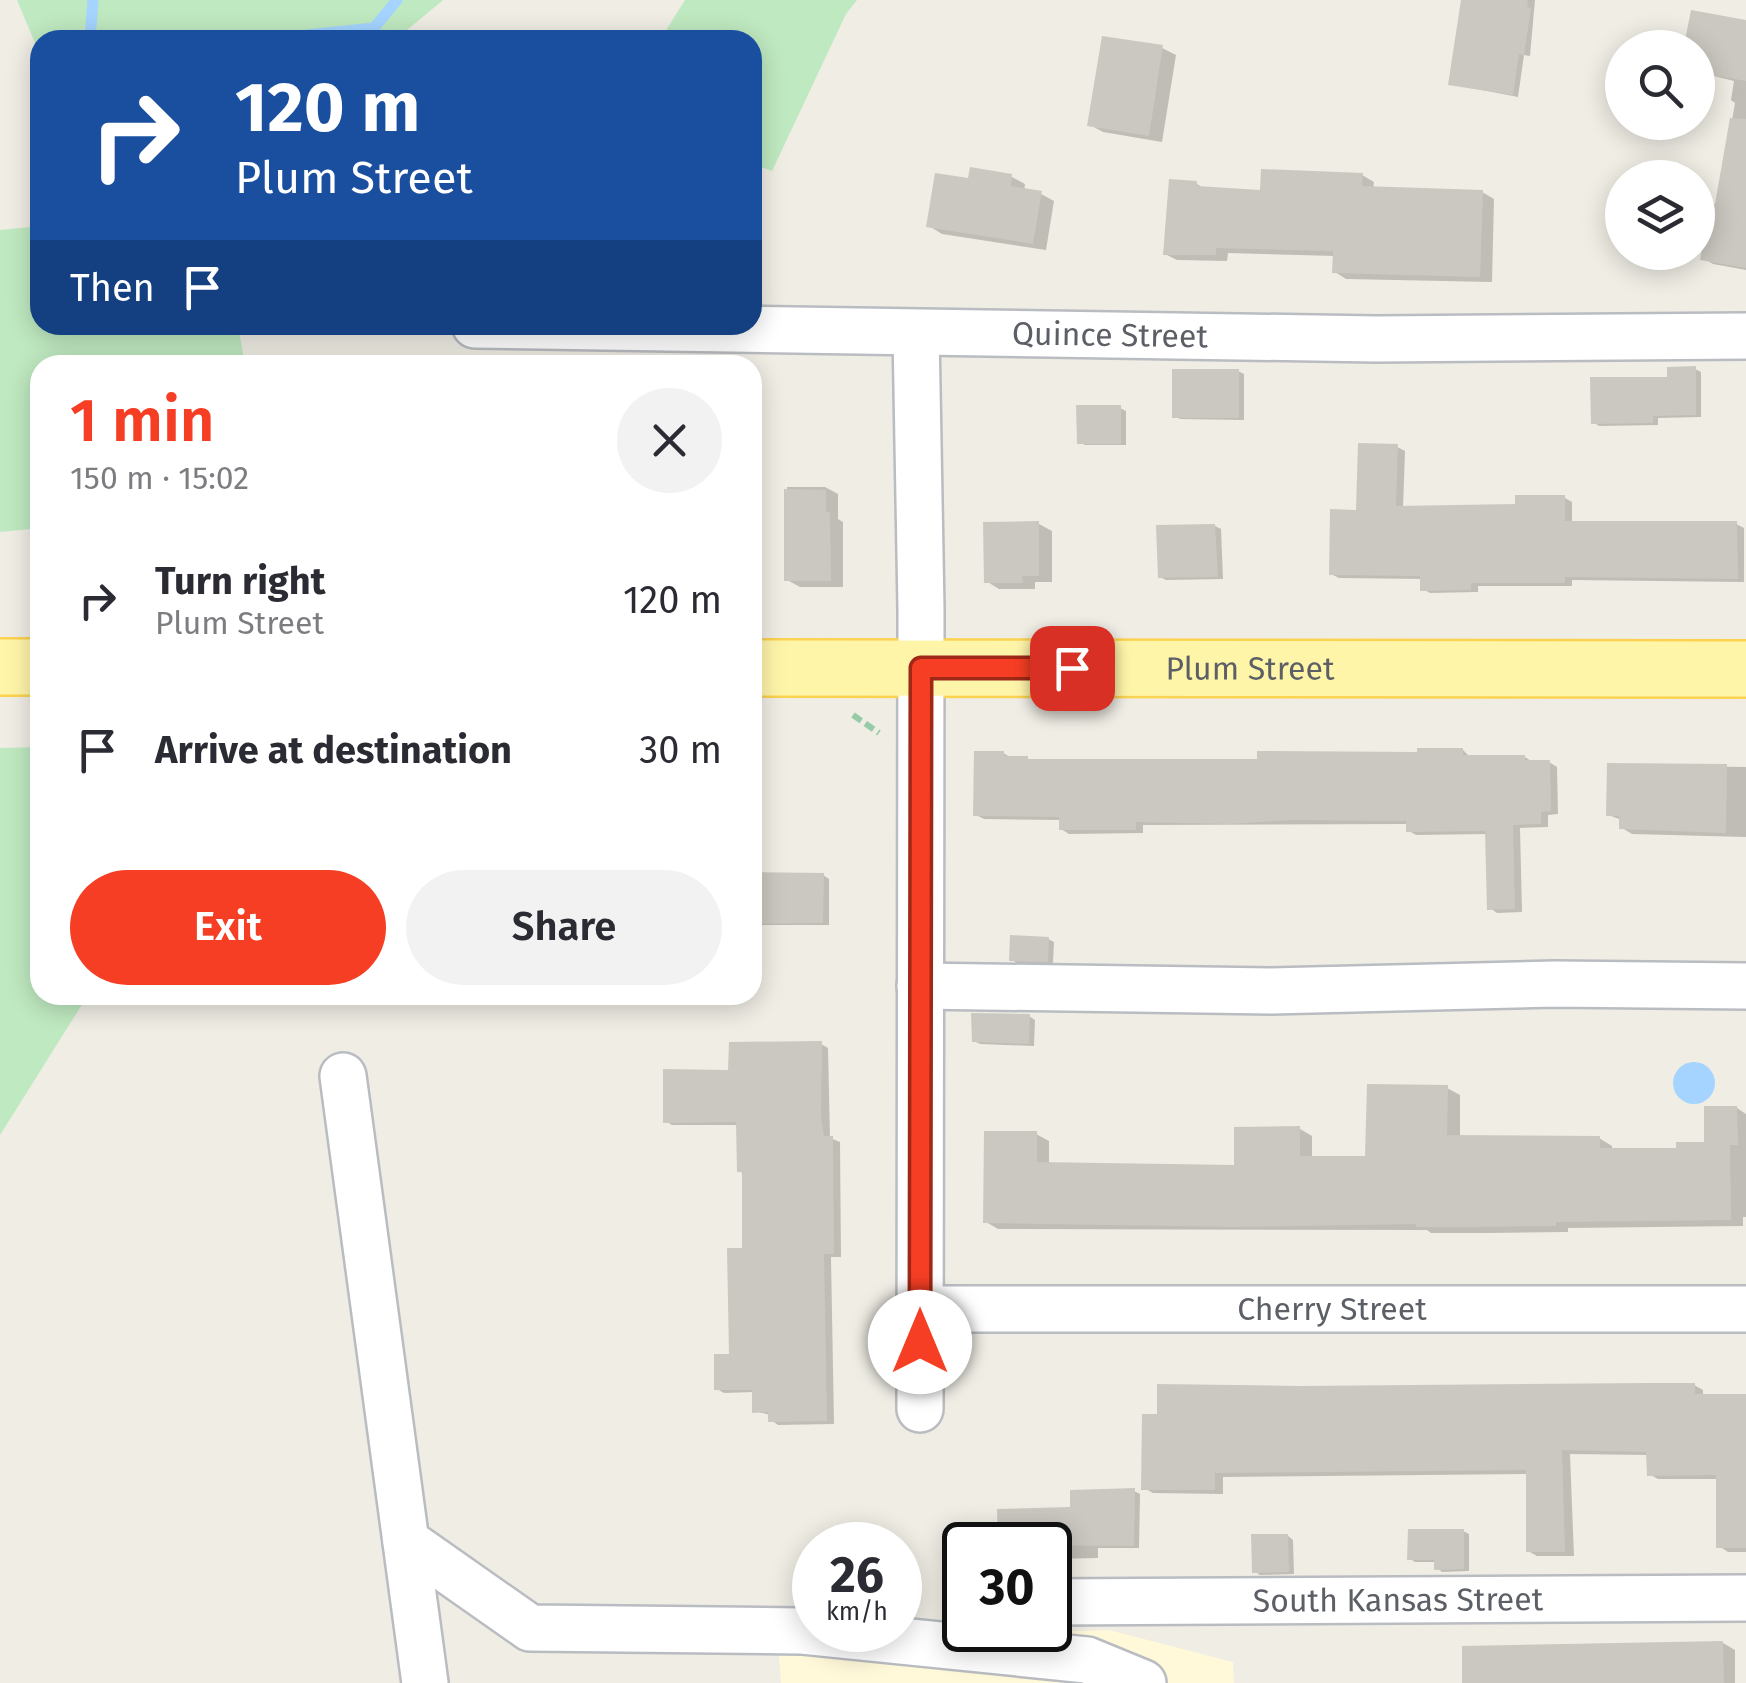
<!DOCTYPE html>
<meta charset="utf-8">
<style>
:root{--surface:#fff;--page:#f2f2f3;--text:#2b2b33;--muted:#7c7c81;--accent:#f53e24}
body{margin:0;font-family:"Fira Sans",sans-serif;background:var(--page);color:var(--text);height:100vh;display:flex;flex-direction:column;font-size:38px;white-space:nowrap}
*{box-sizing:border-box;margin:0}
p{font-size:32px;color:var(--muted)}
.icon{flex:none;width:55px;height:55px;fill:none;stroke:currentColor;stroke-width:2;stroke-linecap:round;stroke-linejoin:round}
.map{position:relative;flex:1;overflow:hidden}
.sheet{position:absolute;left:30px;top:355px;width:732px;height:650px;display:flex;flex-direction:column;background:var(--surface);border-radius:30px;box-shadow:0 5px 25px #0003}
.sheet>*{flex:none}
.banner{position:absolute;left:30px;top:30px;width:732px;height:305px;border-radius:30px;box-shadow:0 5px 25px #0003;background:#1a4fa0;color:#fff;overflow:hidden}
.fabs{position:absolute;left:1605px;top:30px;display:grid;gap:20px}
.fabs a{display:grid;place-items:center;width:110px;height:110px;border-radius:50%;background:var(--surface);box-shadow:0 5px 25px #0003;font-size:50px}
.speed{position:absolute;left:792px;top:1522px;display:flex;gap:20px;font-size:50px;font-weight:700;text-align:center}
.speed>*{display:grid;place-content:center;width:130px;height:130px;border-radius:50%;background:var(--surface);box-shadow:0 5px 25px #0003;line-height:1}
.speed small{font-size:25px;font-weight:400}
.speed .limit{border:5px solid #111;border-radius:15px;background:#fff;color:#111}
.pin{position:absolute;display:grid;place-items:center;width:85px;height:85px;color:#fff;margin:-42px;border-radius:20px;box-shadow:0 5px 15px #0006}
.me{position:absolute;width:110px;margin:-55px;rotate:0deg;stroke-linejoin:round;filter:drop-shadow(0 0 8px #0008)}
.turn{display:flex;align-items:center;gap:35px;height:210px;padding:0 40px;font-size:45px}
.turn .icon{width:130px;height:130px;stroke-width:2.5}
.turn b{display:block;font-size:70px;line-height:85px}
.then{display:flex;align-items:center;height:95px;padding:0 40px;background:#0003;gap:20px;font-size:38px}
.round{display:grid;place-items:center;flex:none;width:105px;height:105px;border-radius:52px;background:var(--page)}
.head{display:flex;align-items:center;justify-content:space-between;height:170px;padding:0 40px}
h1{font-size:60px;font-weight:600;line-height:75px;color:var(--accent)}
.button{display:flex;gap:20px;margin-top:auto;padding:20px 40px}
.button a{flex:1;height:115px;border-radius:60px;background:var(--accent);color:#fff;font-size:40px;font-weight:600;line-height:115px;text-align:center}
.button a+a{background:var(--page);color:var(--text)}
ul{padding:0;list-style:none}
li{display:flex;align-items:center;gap:30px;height:150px;padding:0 40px}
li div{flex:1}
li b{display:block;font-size:38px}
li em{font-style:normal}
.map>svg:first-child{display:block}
</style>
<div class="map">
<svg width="1746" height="1683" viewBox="0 0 1746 1683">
<rect width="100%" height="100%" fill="#efede4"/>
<path fill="#fff8d9" d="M1109,1630L1233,1662L1234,1683H781L778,1641Z"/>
<path fill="#bfe9c0" d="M17,0H443L395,40H40V55Z
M685,0H857L846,14L772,171L753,164L752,40H660Z
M40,226V325H238L245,365H40V528L0,532V230Z
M40,747V995H88L0,1135V748Z"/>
<path fill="#a4d4ff" d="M1673 1083a21 21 0 1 1 42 0a21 21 0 1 1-42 0Z"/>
<path fill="#0003" d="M1464,0H1535L1530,56L1524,55L1518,97L1451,84Z
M1746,23V270L1713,264L1703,258L1717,207L1735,103L1731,100L1734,81L1698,72V48L1687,44Z
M1162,48L1176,55L1162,142L1103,132L1090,125Z
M1362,175L1374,182L1373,189L1482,192L1494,199L1492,282L1346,279L1335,272V256L1228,253L1227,261L1177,260L1165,254L1197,184L1205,189L1263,192Z
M1012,177L1025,184L1024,191L1041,194L1054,201L1046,250L942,234L929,226L970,181Z
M1695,369L1701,372V417L1658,418V425L1599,426L1593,422Z
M1238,371L1244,374V420L1180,419L1175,416Z
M752,391L756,393V435H752Z
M1120,408L1126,411V445H1085L1080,442Z
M1397,447L1405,451L1403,508L1518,507L1565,498L1572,502V523L1736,524L1744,528V582L1572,580V586H1478V592L1430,593L1423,589V579L1339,578L1331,574L1359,513Z
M787,487H825L838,494V519L843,522V587H800L787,580Z
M1039,524L1052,531V582H1035V589H999L986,581Z
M1215,526L1221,529L1223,579L1166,580L1160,577Z
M1463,750L1470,757H1525L1534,763L1549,762L1557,767L1558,814L1548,815V827L1520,828L1522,912L1497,913L1490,908L1487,834L1416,835L1409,831L1408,824L1143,825V833L1069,834L1061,829V820L984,819L976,815L1003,753L1012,758L1032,761L1260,762Z
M1609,765L1746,767V837L1632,834L1622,828V820L1608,815Z
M752,875H823L829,879V925H752Z
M1048,939L1054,942L1053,963H1017L1012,960Z
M1029,1016L1035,1020L1034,1046L980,1044L974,1041Z
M821,1044L828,1048L830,1138L840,1142L841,1257H831L834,1424L778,1425L771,1420L770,1415L755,1411L754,1392L724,1393L717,1389L732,1357L745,1250L744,1174L739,1171L738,1125H672L665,1121L730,1072Z
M1447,1088L1460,1095V1137L1599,1138L1612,1146V1150L1679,1151L1706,1144L1737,1108L1746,1114V1217H1743V1226L1568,1228V1232L1487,1233H1431L1427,1230L998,1229L986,1222L1036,1134L1049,1141V1165L1237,1167L1300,1129L1312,1136V1159H1367Z
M1694,1385L1703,1390V1396H1746V1552H1728L1719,1546V1479H1658L1649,1474V1455L1570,1454L1574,1556H1537L1528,1551V1474L1223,1477V1494L1153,1493L1144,1488L1299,1389Z
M1134,1491L1140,1494L1139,1548H1098V1558L1050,1559V1545L1073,1510Z
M1463,1531L1469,1534V1571L1442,1572L1437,1568L1436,1562H1415L1409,1558Z
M1288,1536L1293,1540L1294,1574L1260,1575L1254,1571Z
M1723,1643L1735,1650V1683H1465Z"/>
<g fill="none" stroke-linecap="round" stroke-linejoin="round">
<path stroke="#a4d4ff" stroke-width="11" d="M90,40L93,0
M295,40L307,35L374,28L397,0"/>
</g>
<path fill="#cbc8c1" d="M1461,0H1528L1527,7L1531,8L1524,55L1519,54L1513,95L1448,85Z
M1691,10L1746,20V81L1698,73V48L1684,45Z
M1102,36L1163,45L1149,136L1087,126Z
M1730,118L1746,119V268L1700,260L1710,203L1715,204Z
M970,167L1012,174L1011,186L1042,191L1033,244L926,227L935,173L968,178Z
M1261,169L1363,173L1362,186L1483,190L1480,277L1332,273L1333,251L1216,248V255H1163L1169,179L1197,181V186L1260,190Z
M1696,366V415L1653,416V423L1591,424L1590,377H1667V367Z
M1172,369H1239V418H1172Z
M1076,405H1121V444H1077Z
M1358,443L1398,444L1396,506L1515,504V495H1565V521H1737L1738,579L1565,577V583H1471V590L1420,591V576L1329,575L1330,509L1356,510Z
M784,489L826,490V512H830L831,581H784Z
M1039,521V576H1022L1023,583H984L983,522Z
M1215,524L1218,577L1158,578L1156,525Z
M1417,748H1463V755H1525V760H1550L1551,811L1541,812V824L1513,825L1515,909L1487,910L1485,831L1406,832V821L1290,820L1229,824L1136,822V830H1059V817L973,816L974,751H1004V756H1028V759H1257V751L1417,752Z
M1607,763L1727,764L1726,833L1619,829V816H1606Z
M752,872L824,873L823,923L752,924Z
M1010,935L1049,937L1048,962L1009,961Z
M971,1013L1030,1014L1029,1044L972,1042Z
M822,1041L821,1116L824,1136H833L834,1254H824L827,1421L768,1422V1412L752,1413V1390H714V1354H729L727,1248H742V1172H737L736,1122L663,1123V1069L728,1070L729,1042Z
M1367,1084L1448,1085L1447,1135L1600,1136V1148H1676V1142H1704V1106H1737L1738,1145H1730L1731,1220L1556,1222V1226L1472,1227H1416V1224L1235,1227L983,1223L984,1131H1037V1162L1234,1165V1127L1300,1126V1156H1365Z
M1646,1383H1695V1394H1746V1548H1716V1475L1647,1476L1646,1452L1562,1450L1565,1552H1526V1470L1215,1473V1490H1141L1142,1414H1157V1384L1299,1386Z
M1135,1488L1134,1546L998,1545L997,1509L1070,1507V1490Z
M1408,1529H1464V1569L1434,1570V1560H1407Z
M1251,1534H1288L1289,1572L1252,1573Z
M1723,1641L1724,1683H1462V1646Z"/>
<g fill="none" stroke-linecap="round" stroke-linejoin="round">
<g stroke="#b9bcc1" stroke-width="50">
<g id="minor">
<path id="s1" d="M475,325L1376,339L1746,336"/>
<path d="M916,333L921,609L920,1409"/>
<path d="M920,986L1271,991L1554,984L1746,986"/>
<path d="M343,1076L425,1683"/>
<path id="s2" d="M920,1309H1746"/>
<path d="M406,1541L530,1628L802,1631L1087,1660L1143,1683"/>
<path id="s3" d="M1050,1602L1746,1598"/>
</g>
</g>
<g stroke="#fbd351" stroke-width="60">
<g id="major">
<path d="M0,667H40"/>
<path id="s4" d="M752,668L1746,669"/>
</g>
</g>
<path stroke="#97cba8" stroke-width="6" stroke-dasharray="10 5" stroke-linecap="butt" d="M853,715L879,733"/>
<use href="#minor" stroke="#fff" stroke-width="45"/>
<use href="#major" stroke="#fff5a9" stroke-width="55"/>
</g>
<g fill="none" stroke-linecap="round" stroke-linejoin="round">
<g stroke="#9f2817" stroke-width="25">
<path id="route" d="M920,1342L921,668H1072"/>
</g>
<use href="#route" stroke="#f53e24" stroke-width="18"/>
</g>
<g text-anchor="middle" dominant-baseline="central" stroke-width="8" stroke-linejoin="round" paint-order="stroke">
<g font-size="32" fill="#5c6066" stroke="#fff">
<text stroke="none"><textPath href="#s1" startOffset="635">Quince Street</textPath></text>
<text stroke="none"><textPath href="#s4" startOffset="498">Plum Street</textPath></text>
<text stroke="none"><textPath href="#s2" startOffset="412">Cherry Street</textPath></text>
<text stroke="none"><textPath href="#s3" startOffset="348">South Kansas Street</textPath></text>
</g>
</g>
</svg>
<div class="fabs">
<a><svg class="icon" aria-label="search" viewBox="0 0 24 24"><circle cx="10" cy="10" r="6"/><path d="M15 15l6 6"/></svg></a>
<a><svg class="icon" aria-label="layers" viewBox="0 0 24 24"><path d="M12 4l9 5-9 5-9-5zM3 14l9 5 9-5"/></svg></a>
</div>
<div class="speed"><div>26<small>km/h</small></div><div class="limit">30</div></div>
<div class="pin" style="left:1072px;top:668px;background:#d93025"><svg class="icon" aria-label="arrive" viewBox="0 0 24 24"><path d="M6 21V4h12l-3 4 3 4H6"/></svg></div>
<svg class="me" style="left:920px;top:1342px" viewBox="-20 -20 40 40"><circle r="19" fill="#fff"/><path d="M0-13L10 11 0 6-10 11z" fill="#f53e24"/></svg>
<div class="banner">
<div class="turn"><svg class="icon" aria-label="right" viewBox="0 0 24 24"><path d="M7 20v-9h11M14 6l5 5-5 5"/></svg><div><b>120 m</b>Plum Street</div></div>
<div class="then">Then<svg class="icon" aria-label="arrive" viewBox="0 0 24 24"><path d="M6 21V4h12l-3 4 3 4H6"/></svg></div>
</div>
<section class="sheet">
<div class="head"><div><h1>1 min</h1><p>150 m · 15:02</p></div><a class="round"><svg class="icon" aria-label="close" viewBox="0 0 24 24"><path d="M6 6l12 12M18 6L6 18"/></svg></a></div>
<ul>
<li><svg class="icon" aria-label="right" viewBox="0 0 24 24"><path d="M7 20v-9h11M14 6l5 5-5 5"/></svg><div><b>Turn right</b><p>Plum Street</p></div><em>120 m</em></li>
<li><svg class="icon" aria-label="arrive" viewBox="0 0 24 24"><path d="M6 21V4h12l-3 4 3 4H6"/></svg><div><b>Arrive at destination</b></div><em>30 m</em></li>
</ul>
<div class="button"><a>Exit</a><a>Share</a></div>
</section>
</div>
